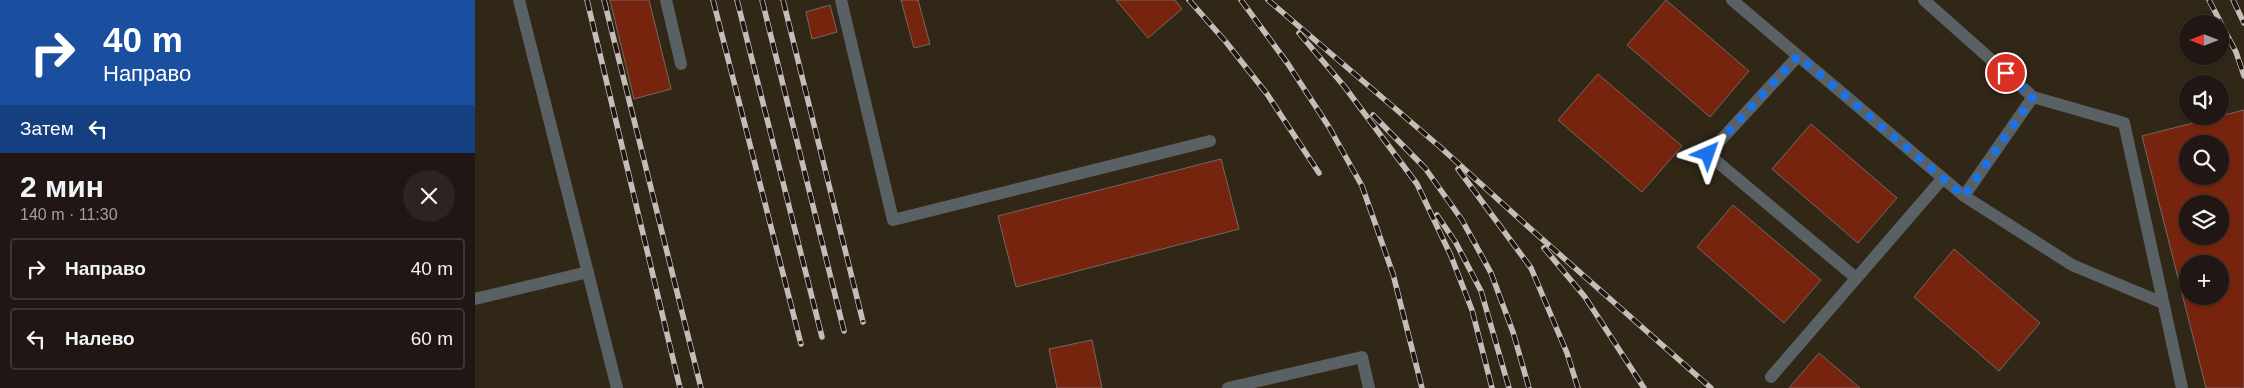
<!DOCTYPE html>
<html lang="ru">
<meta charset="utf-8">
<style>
:root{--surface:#201613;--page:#2d2321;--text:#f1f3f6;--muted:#a29fa0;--line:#3d3533}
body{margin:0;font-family:Arial,sans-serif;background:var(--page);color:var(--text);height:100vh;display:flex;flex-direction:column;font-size:19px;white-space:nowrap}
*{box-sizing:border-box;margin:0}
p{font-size:16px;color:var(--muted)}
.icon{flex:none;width:28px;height:28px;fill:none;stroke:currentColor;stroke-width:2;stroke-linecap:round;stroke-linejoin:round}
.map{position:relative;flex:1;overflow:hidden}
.sheet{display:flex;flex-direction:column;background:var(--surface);width:475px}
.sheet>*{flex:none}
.top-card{background:#1a4fa0;color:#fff;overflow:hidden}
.needle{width:32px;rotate:270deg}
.controls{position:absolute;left:1704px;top:15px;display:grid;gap:10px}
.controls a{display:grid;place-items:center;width:50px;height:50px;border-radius:50%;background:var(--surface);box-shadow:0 1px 4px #0004,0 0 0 1px var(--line);font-size:25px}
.pin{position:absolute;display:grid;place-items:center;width:42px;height:42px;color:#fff;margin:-21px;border:2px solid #fff;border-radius:50%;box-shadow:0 1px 5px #0007}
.me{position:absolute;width:55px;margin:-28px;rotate:43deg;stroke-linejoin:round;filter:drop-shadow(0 0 4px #0008)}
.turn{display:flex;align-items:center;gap:18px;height:105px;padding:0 20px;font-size:22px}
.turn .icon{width:65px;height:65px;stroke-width:2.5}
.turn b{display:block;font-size:35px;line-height:42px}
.then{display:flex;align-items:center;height:48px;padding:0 20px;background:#0003;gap:10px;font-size:19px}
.round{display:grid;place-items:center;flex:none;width:52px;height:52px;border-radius:26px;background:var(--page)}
.head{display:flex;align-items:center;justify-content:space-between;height:85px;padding:0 20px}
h1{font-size:30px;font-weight:700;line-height:38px}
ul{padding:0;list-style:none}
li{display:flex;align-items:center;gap:15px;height:62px;margin:0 10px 8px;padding:0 10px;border:2px solid var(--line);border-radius:5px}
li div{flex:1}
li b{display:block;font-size:19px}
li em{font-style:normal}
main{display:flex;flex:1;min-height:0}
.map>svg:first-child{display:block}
</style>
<main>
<section class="sheet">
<div class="top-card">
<div class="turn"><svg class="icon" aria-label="right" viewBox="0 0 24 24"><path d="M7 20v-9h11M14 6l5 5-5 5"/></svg><div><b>40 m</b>Направо</div></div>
<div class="then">Затем<svg class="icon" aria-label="left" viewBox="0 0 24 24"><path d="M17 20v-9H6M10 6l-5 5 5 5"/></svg></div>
</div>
<div class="head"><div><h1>2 мин</h1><p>140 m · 11:30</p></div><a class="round"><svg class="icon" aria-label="close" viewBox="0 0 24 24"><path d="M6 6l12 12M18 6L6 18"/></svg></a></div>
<ul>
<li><svg class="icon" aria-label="right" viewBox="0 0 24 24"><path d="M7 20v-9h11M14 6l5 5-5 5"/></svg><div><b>Направо</b></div><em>40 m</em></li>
<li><svg class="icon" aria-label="left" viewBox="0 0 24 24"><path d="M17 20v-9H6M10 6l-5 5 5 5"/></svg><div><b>Налево</b></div><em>60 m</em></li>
</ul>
</section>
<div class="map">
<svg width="1769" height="388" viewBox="0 0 1769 388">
<rect width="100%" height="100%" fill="#2a1e19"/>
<path fill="#312717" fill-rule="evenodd" d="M0,0H1769V388H0ZM1712,24H1745V56H1712ZM1712,84H1745V116H1712ZM1712,144H1745V176H1712ZM1712,204H1745V236H1712ZM1712,264H1745V296H1712Z"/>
<path fill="#76240d" stroke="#766762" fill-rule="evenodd" d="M135,0H174L196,89L159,99Z
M426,0H443L455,44L439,48Z
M641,0H700L707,9L673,38Z
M1191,0L1274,71L1235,117L1152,45Z
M355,5L362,32L337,39L331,12Z
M1123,74L1207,146L1167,192L1083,120Z
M1769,110V388H1731L1667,136ZM1712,144H1745V176H1712ZM1712,204H1745V236H1712ZM1712,264H1745V296H1712Z
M1336,124L1422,198L1383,243L1297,169Z
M746,159L764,229L541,287L523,216Z
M1258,205L1346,280L1309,323L1222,247Z
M1479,249L1565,323L1524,371L1439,297Z
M617,340L627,388H582L574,349Z
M1344,353L1385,388H1314Z"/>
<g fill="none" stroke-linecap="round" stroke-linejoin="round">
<path stroke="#5a6164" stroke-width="12" d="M44,0L142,388
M191,0L206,64
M366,0L418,220L735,141
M1257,0L1489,196L1597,265L1688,303
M1449,0L1558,97L1649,123L1707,388
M1323,56L1233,154L1381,278
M1489,196L1558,97
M0,299L113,272
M1296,377L1468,178
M753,388L887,357L894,388"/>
<g stroke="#c6bdb9" stroke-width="5.5">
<path id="rail" d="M112,0L205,388
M129,0L226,388
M238,0L326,344
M262,0L347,337
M287,0L369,331
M308,0L388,322
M714,0L751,42L792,94L844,173
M766,0L813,64L854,127L887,186L918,274L947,388
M793,0L964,146L1049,223L1236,388
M1734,0L1761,52L1769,76
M1758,0L1769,23
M824,33L869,86L942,184L976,256L997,310L1017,388
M898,115L950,168L987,220L1016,273L1038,332L1054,388
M983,169L1056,268L1092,353L1103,388
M962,215L981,243L1006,291L1034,388
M1069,248L1110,297L1169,388"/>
</g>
<use href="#rail" stroke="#201510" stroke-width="4" stroke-dasharray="11" stroke-linecap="butt"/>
</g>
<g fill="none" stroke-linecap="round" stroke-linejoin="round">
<path stroke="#1a73e8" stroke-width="9" stroke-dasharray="0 16.2" d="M1233,154L1323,56L1489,196L1558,97L1531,73"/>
</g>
</svg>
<div class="controls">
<a><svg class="needle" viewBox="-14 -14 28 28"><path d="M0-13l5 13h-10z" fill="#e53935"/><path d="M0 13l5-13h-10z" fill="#a29fa0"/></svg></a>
<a><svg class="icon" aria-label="sound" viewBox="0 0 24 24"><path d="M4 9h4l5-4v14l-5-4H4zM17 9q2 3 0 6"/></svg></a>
<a><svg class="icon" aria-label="search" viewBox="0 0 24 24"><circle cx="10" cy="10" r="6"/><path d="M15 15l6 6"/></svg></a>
<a><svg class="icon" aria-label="layers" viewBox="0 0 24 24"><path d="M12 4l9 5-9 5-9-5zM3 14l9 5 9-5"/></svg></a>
<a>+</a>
</div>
<div class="pin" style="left:1531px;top:73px;background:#d93025"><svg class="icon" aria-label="arrive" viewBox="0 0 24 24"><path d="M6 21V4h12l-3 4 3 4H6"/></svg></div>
<svg class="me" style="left:1233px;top:154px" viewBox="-20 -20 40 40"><path d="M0-17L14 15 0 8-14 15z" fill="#1a73e8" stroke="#fff" stroke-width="4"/></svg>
</div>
</main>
